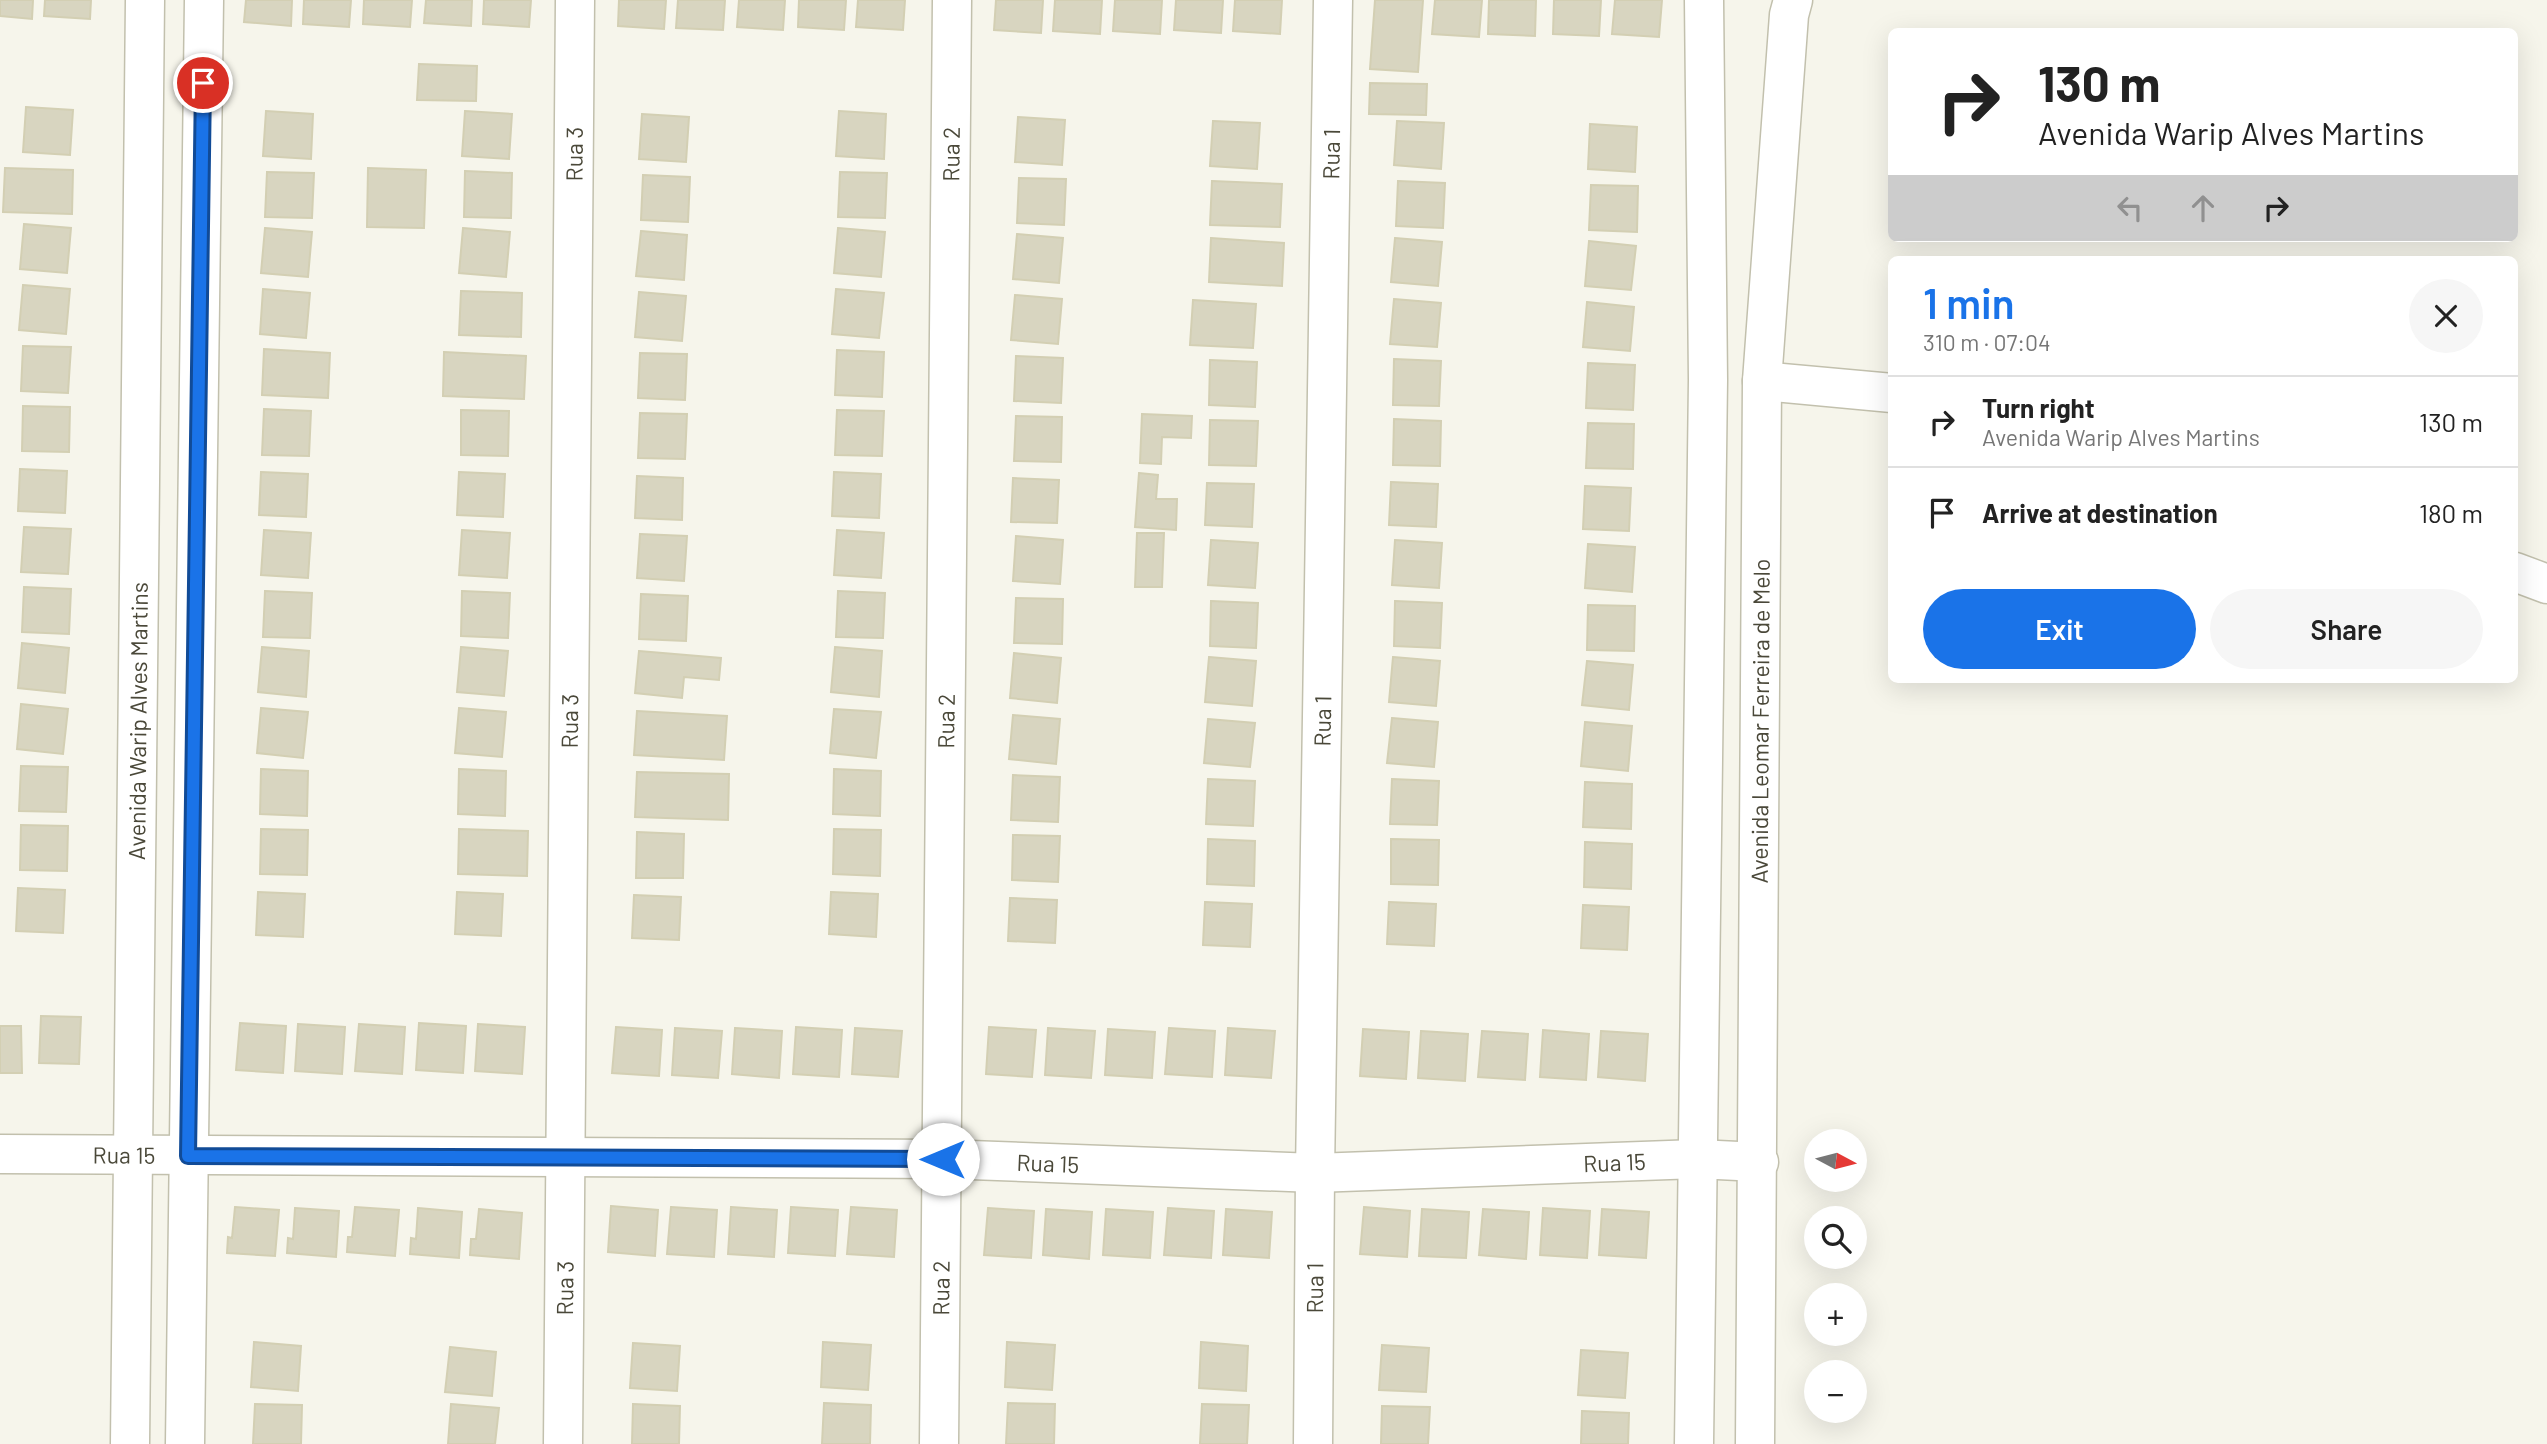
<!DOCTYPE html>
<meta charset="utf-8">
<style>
:root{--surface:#fff;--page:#f6f6f6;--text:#222;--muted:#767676;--line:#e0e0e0;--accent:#1a73e8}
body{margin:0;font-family:Barlow,sans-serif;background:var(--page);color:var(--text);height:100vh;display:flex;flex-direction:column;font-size:26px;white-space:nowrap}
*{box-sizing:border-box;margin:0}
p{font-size:23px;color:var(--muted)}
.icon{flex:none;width:38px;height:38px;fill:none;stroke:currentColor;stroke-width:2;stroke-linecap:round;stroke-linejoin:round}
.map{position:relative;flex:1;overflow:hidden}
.sheet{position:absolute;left:1888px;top:256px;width:630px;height:427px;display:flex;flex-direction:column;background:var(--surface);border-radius:10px;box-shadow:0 7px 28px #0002}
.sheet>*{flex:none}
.top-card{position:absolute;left:1888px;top:28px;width:630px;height:214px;border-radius:10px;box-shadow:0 7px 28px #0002;background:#fff;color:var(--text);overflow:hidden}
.needle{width:46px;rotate:97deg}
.fabs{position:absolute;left:1804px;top:1129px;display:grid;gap:14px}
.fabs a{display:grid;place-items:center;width:63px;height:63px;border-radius:50%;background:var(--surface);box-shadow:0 7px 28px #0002;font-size:35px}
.pin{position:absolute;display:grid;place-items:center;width:60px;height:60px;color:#fff;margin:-30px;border:4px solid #fff;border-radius:50%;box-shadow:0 2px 7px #0007}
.me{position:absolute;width:77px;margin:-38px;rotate:270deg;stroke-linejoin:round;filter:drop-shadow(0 0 5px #0008)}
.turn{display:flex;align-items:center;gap:24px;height:147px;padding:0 35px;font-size:32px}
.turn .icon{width:91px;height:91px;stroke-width:2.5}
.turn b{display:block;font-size:49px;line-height:60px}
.lanes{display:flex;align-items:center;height:66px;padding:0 35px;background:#0003;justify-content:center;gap:35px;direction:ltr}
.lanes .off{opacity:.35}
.round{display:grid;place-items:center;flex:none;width:74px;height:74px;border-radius:37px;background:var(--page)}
.headline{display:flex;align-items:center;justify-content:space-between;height:119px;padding:0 35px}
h1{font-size:42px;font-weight:600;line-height:52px;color:var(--accent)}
.primary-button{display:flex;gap:14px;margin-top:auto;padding:14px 35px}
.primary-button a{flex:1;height:80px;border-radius:42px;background:var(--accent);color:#fff;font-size:28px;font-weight:600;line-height:80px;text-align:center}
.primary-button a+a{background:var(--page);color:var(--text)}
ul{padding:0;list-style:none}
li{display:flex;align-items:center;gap:21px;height:91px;padding:0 35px;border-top:2px solid var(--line)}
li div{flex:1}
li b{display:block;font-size:26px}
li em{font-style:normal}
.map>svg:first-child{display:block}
</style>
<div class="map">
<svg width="2547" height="1444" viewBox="0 0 2547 1444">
<rect width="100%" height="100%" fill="#f6f5eb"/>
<path fill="#d8d5c0" stroke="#d3cfb3" stroke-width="2" d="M0,0H33L32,19L0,16Z
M45,0H91L90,19L44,16Z
M246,0H292L291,26L244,22Z
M304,0H351L349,27L303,24Z
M364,0H412L410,27L363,24Z
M426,0H472L471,26L424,23Z
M484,0H531L529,27L483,24Z
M619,0H666L664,29L618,26Z
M678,0H725L723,30L676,28Z
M739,0H785L783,30L737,27Z
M799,0H846L844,30L798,27Z
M858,0H905L903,30L856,27Z
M996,0H1043L1041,33L994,30Z
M1055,0H1102L1100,34L1053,31Z
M1115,0H1162L1160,34L1113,31Z
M1176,0H1223L1221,33L1174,30Z
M1235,0H1282L1280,34L1233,31Z
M1375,0H1423L1418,72L1370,69Z
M1435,0H1482L1479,37L1432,34Z
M1489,0H1536L1535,36L1488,34Z
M1554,0H1601L1599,36L1553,34Z
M1615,0H1662L1659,37L1612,34Z
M419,64L477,66L476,101L417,100Z
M1370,83L1427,84L1426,115L1369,114Z
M26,107L73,110L70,155L23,152Z
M266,111L313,114L311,159L263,156Z
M465,111L512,114L509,159L462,156Z
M839,111L886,114L884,159L836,156Z
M642,114L689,117L686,162L639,159Z
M1018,117L1065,120L1062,165L1015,162Z
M1213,121L1260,123L1257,169L1210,166Z
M1397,121L1444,123L1441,169L1394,165Z
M1590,124L1637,127L1635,172L1588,169Z
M5,168L73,170L72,214L3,212Z
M368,168L426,170L424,228L367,227Z
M465,171L512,173L511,218L464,217Z
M267,172L314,173L312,218L265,217Z
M840,172L887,173L885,218L838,217Z
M643,175L690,177L688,222L641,220Z
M1019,178L1066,179L1064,225L1017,223Z
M1212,181L1282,184L1280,227L1210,225Z
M1398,181L1445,183L1443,228L1396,226Z
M1591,185L1638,186L1637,232L1589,230Z
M24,224L71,228L67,273L20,269Z
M265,228L312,232L308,277L261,273Z
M463,228L510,232L506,277L459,273Z
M838,228L885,232L881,277L834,273Z
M641,231L687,235L684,280L636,276Z
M1017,234L1063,238L1059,283L1013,279Z
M1211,238L1284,243L1282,286L1209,282Z
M1395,238L1442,242L1438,286L1391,282Z
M1589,241L1636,246L1631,290L1585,286Z
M23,285L70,289L66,334L19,330Z
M263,289L310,293L306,338L260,334Z
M836,289L884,293L879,338L832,334Z
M461,291L522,293L521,337L459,335Z
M639,292L686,296L682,341L635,337Z
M1015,295L1062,299L1058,344L1011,340Z
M1394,299L1441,303L1437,347L1390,344Z
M1193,300L1256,304L1253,348L1190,345Z
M1587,302L1634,307L1630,351L1583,347Z
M23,346L71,347L68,393L21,391Z
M264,349L330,353L328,398L262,395Z
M837,350L884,352L882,397L835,395Z
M444,352L526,356L524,399L443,396Z
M640,353L687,354L685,400L638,398Z
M1016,356L1063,358L1061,403L1014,401Z
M1394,359L1441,361L1439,406L1393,405Z
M1210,360L1257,362L1255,407L1209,405Z
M1588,363L1635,365L1633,410L1586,408Z
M23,406L70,407L69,452L22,451Z
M264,409L311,411L309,456L262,455Z
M461,410L509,411L508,456L461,455Z
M837,410L884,411L882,456L835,455Z
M640,413L687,414L685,459L638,458Z
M1142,414L1192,416L1191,438L1162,437L1161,464L1140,463Z
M1016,416L1062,417L1061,462L1014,461Z
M1394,419L1441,421L1440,466L1393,465Z
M1210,420L1258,421L1256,466L1209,465Z
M1588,423L1634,424L1633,469L1586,468Z
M20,469L67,471L65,513L18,511Z
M261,472L308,474L306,517L259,515Z
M459,472L505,474L503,517L457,515Z
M834,472L881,474L879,518L832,516Z
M1139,473L1158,475L1156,499H1177L1176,530L1135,527Z
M637,476L683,478L682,520L635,518Z
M1013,478L1059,480L1057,523L1011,522Z
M1391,482L1438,484L1436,527L1389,525Z
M1207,483L1254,484L1252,527L1205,525Z
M1585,486L1631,488L1629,531L1583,529Z
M24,527L71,529L68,574L21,572Z
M264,530L311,533L308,578L261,575Z
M462,530L510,533L507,578L459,575Z
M837,530L884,533L881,578L834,575Z
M1137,533H1164L1162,587H1135Z
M640,534L687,536L684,581L637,578Z
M1016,536L1063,540L1060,584L1013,581Z
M1211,540L1258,543L1255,588L1208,585Z
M1395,540L1442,543L1439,588L1392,585Z
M1588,544L1635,547L1632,592L1585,588Z
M24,587L71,589L69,634L22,632Z
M265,591L312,593L310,638L263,637Z
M462,591L510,593L508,638L461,636Z
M838,591L885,593L883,638L836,637Z
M641,594L688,596L686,641L639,639Z
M1016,598L1063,599L1062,644L1014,643Z
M1211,601L1258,603L1256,648L1210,646Z
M1395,601L1442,603L1440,648L1394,646Z
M1588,605L1635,606L1634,651L1587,650Z
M22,643L69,648L65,693L18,688Z
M262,647L309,651L306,697L258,692Z
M461,647L508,651L504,696L457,692Z
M835,647L882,651L879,697L831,692Z
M639,651L721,658L719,680L684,677L682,698L635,693Z
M1014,653L1061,658L1057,703L1010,698Z
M1209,657L1256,661L1252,706L1205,702Z
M1393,657L1440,661L1436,706L1389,702Z
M1587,661L1633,665L1629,710L1582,705Z
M21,704L68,709L63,754L17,749Z
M261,708L308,712L303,758L257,753Z
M459,708L506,712L502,757L455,753Z
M834,709L881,712L876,758L830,753Z
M637,711L727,716L724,760L634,755Z
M1013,715L1060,719L1056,764L1009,759Z
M1392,718L1438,722L1434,767L1387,763Z
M1208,719L1255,723L1250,767L1204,763Z
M1585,722L1632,726L1628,771L1581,766Z
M21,766L68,767L66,812L19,811Z
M261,769L308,771L307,816L260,814Z
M459,769L506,771L505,816L458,814Z
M834,769L881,771L880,816L833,814Z
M637,772L729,774L728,820L635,817Z
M1013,775L1060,777L1058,822L1011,820Z
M1208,779L1255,781L1253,826L1206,824Z
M1392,779L1439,781L1437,825L1390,824Z
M1585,782L1632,784L1631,829L1583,827Z
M21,825L68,826L67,871L20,870Z
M261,829L308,830L307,875L260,874Z
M459,829L528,831L527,876L458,874Z
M834,829L881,830L880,876L833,874Z
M637,832L684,834L683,878H636Z
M1013,835L1060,836L1058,882L1012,880Z
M1208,839L1255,841L1254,886L1207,884Z
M1391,839L1439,840L1438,885L1391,884Z
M1585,842L1632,844L1631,889L1584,887Z
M18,888L65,890L63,933L16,931Z
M258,892L305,894L303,937L256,935Z
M457,892L503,894L501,936L455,934Z
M831,892L878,894L876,937L829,934Z
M634,895L681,897L679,940L632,938Z
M1010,898L1057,900L1055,943L1008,941Z
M1205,902L1252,904L1250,947L1203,945Z
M1389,902L1436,904L1434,946L1387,944Z
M1583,905L1629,907L1627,950L1581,948Z
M41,1016L81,1017L79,1064L39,1063Z
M240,1023L286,1026L283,1073L236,1070Z
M419,1023L466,1026L463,1073L416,1070Z
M298,1024L345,1027L342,1074L295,1071Z
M359,1024L405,1027L402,1074L355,1071Z
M478,1024L525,1027L522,1074L475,1071Z
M0,1026H21L22,1073H0Z
M616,1027L662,1030L659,1076L612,1073Z
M796,1027L842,1030L839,1077L793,1074Z
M989,1027L1036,1030L1032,1077L986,1074Z
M675,1028L722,1031L718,1078L672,1075Z
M735,1028L782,1031L779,1078L732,1074Z
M855,1028L902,1031L898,1077L852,1074Z
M1048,1028L1095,1031L1091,1078L1045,1075Z
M1169,1028L1215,1031L1212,1077L1165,1074Z
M1228,1028L1275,1031L1271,1078L1225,1075Z
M1108,1029L1155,1032L1152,1078L1105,1075Z
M1363,1029L1409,1032L1406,1079L1360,1076Z
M1543,1030L1589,1034L1586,1080L1540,1077Z
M1421,1031L1468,1034L1465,1081L1418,1078Z
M1482,1031L1528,1034L1525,1080L1478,1077Z
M1601,1031L1648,1034L1645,1081L1598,1077Z
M611,1206L658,1210L655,1256L608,1252Z
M235,1207L279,1210L275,1256L227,1253L228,1237L232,1238Z
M355,1207L399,1210L395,1256L347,1252L348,1237H352Z
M671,1207L717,1210L714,1257L667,1254Z
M731,1207L777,1210L774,1257L728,1254Z
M791,1207L838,1210L835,1256L788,1253Z
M851,1207L897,1210L894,1257L847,1254Z
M1364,1207L1410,1211L1407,1257L1360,1254Z
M295,1208L339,1211L336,1257L287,1253L288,1238L293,1239Z
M418,1208L462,1212L459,1258L410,1254L411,1238L416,1239Z
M988,1208L1034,1211L1031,1258L984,1255Z
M1168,1208L1214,1211L1211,1258L1164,1255Z
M1543,1208L1590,1211L1587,1258L1540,1255Z
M479,1209L522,1213L519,1259L470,1255L471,1239H476Z
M1046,1209L1092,1212L1089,1259L1043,1255Z
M1106,1209L1153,1212L1150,1258L1103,1255Z
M1226,1209L1272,1212L1269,1258L1223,1255Z
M1422,1209L1469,1212L1466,1258L1419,1256Z
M1483,1209L1529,1212L1526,1259L1479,1255Z
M1602,1209L1649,1212L1646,1258L1599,1255Z
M254,1342L301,1346L298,1391L251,1387Z
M823,1342L871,1345L868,1390L821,1387Z
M1007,1342L1055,1345L1052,1390L1005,1387Z
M1201,1342L1248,1346L1246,1391L1199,1388Z
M633,1343L680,1346L677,1391L630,1388Z
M1382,1345L1429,1348L1426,1392L1379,1390Z
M450,1347L496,1352L492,1396L445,1392Z
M1581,1350L1628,1353L1625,1398L1578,1395Z
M824,1403L871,1405L870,1444H822Z
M1008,1403L1055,1404L1054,1444H1006Z
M255,1404L302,1405L301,1444H253Z
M451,1404L499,1408L495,1444H448Z
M633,1404L680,1406L679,1444H632Z
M1202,1404L1249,1405L1247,1444H1200Z
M1382,1406L1430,1407L1428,1444H1381Z
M1582,1411L1629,1413L1628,1444H1581Z"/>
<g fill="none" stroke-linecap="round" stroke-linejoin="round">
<g stroke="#c2c0ad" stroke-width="41">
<g id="minor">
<path d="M1762,381L1892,393"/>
<path d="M2515,572L2547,584"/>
<path id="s1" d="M0,1154L943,1159L1315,1173L1697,1159L1759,1162"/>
<path id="s2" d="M130,1444L145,0"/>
<path d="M185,1444L204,0"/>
<path id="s3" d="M563,1444L575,0"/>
<path id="s4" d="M939,1444L952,0"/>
<path id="s5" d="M1313,1444L1315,1173L1333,0"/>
<path d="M1694,1444L1708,380L1704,0"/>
<path id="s6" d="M1755,1444L1762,381L1789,15L1793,0"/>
</g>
</g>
<use href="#minor" stroke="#fff" stroke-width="38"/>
</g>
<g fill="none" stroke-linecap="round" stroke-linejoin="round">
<g stroke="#114b97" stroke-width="18">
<path id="route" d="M203,83L188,1156L943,1159"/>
</g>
<use href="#route" stroke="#1a73e8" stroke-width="12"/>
</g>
<g text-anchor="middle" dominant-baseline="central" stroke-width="6" stroke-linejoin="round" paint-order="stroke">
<g font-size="23" fill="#4a4839" stroke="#fff">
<text stroke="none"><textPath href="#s3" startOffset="1290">Rua 3</textPath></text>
<text stroke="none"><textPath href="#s4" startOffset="1290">Rua 2</textPath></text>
<text stroke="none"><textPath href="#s5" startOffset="1290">Rua 1</textPath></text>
<text stroke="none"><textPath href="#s6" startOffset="723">Avenida Leomar Ferreira de Melo</textPath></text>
<text stroke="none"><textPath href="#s2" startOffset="723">Avenida Warip Alves Martins</textPath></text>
<text stroke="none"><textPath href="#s3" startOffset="723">Rua 3</textPath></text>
<text stroke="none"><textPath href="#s4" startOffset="723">Rua 2</textPath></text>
<text stroke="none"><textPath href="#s5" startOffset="723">Rua 1</textPath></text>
<text stroke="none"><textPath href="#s1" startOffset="124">Rua 15</textPath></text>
<text stroke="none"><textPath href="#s1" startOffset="1615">Rua 15</textPath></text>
<text stroke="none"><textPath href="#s1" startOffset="1048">Rua 15</textPath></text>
<text stroke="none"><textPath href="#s3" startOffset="156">Rua 3</textPath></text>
<text stroke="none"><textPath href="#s4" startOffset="156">Rua 2</textPath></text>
<text stroke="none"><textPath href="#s5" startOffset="156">Rua 1</textPath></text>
</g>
</g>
</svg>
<div class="fabs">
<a><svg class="needle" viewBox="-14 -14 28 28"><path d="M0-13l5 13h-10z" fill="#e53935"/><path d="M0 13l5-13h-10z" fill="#767676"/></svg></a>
<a><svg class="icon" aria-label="search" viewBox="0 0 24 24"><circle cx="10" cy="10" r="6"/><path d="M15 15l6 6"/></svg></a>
<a>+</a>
<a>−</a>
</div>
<div class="pin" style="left:203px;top:83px;background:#d93025"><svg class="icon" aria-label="arrive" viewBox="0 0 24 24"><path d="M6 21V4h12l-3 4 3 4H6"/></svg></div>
<svg class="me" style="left:943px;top:1159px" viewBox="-20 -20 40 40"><circle r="19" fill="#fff"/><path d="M0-13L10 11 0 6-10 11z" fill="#1a73e8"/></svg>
<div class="top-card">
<div class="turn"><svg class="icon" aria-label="right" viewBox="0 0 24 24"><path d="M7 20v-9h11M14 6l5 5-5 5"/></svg><div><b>130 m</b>Avenida Warip Alves Martins</div></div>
<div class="lanes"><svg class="icon off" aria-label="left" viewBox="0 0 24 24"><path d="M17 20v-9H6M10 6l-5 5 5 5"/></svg><svg class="icon off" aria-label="ahead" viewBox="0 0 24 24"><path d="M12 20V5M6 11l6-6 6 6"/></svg><svg class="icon" aria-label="right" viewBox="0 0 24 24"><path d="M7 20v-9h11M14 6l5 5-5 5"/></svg></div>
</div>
<section class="sheet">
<div class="headline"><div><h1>1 min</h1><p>310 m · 07:04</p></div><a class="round"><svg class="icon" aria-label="close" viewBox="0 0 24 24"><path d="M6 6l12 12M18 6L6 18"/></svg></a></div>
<ul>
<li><svg class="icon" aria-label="right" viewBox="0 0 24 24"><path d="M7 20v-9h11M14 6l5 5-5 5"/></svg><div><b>Turn right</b><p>Avenida Warip Alves Martins</p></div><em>130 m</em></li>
<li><svg class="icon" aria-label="arrive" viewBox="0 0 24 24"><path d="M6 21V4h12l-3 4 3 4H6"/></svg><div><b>Arrive at destination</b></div><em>180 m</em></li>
</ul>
<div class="primary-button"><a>Exit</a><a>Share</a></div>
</section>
</div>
